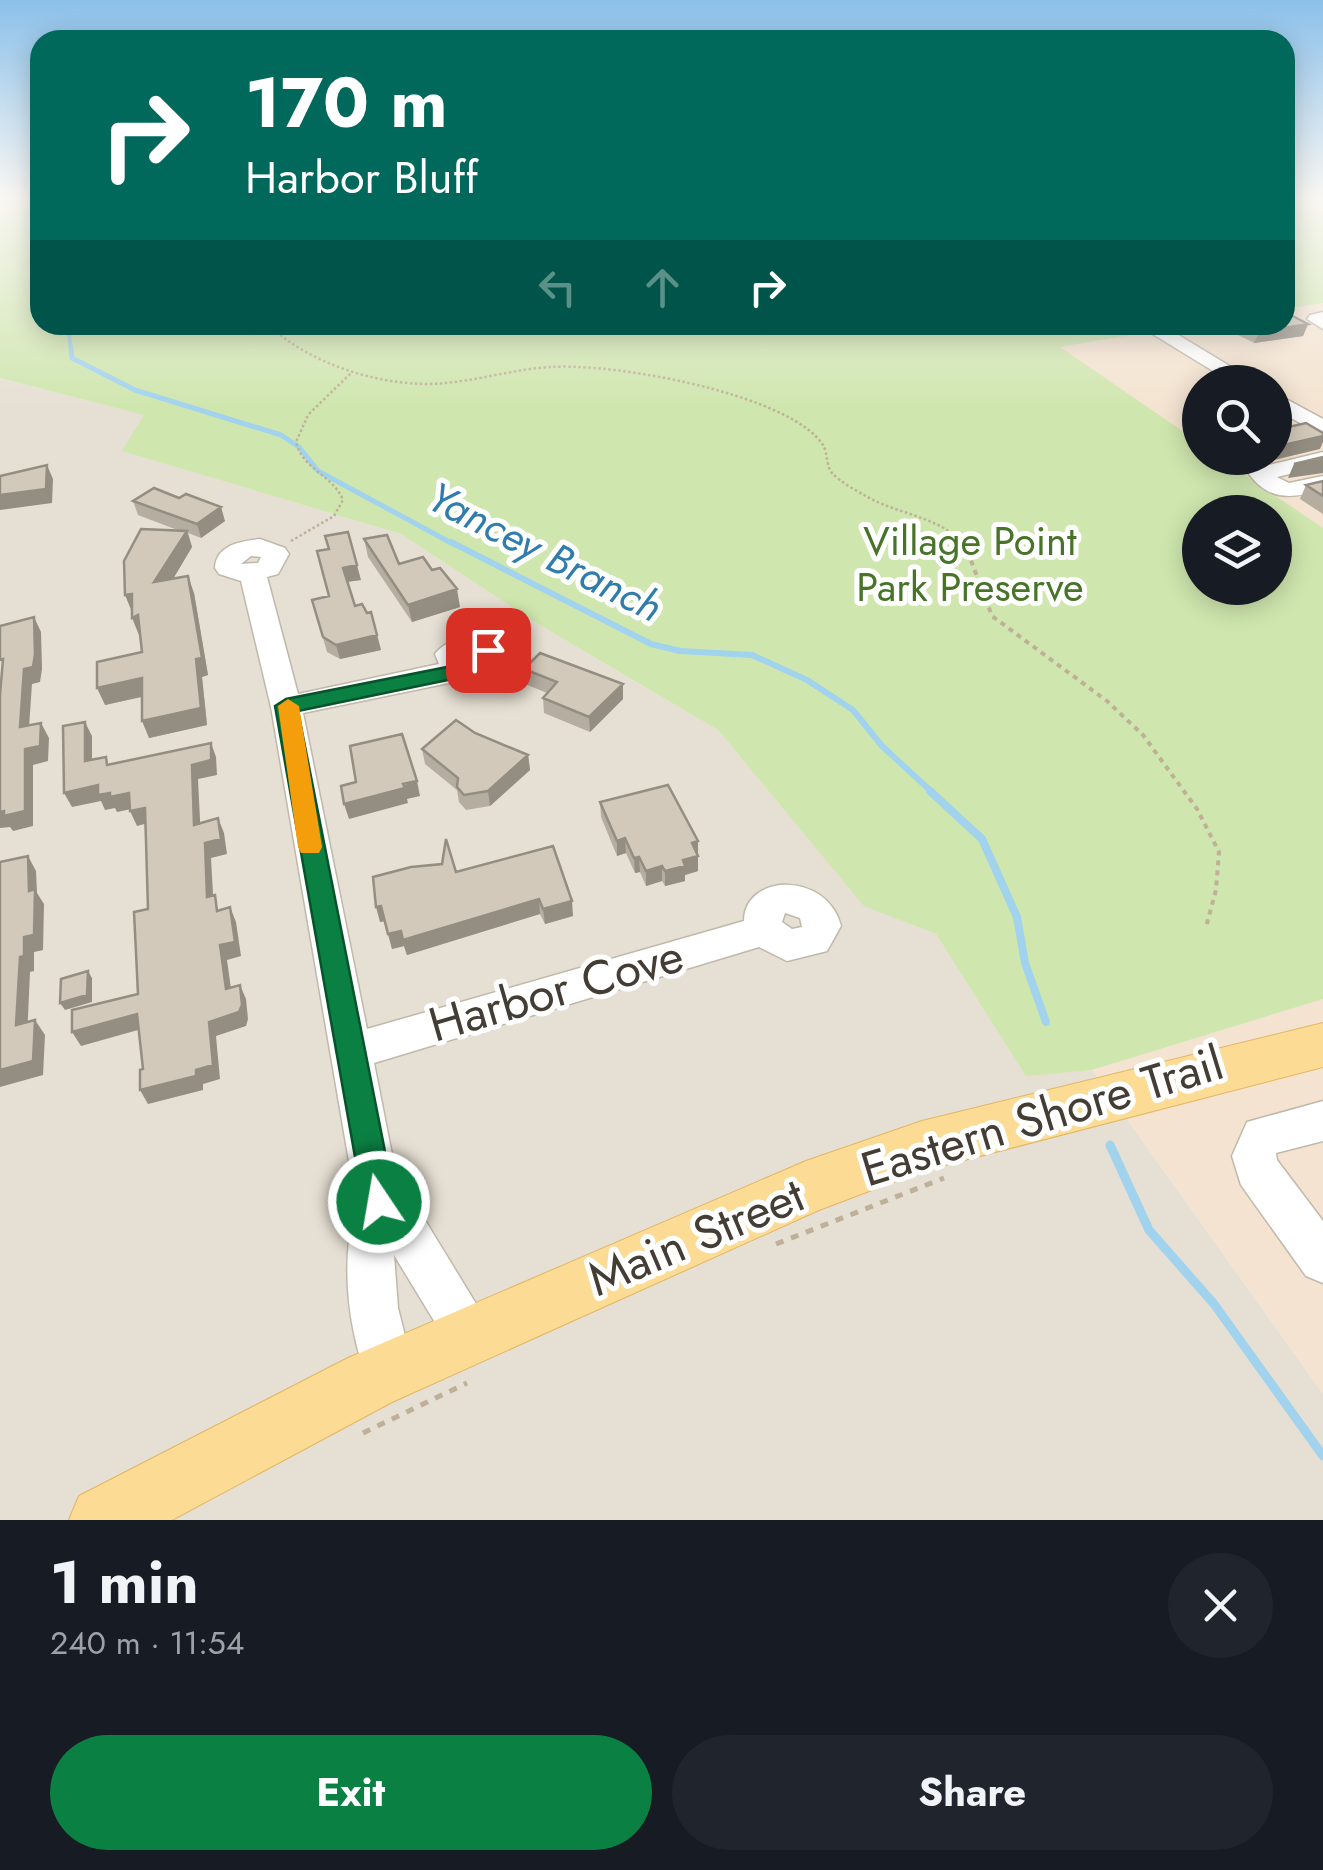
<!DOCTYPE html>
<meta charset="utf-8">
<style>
:root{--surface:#171b24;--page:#20242c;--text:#f1f3f6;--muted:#9ea1a6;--accent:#0b8043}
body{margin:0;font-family:Jost,sans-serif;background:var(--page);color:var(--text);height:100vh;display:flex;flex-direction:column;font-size:38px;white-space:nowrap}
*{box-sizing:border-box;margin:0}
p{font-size:32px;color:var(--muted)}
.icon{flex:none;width:55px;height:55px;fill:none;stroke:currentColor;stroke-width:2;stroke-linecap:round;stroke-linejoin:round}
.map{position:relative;height:1520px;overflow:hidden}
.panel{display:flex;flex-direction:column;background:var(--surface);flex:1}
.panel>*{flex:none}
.hud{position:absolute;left:30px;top:30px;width:1265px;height:305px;border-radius:30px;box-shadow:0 5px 25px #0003;background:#00695c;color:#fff;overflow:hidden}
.controls{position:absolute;left:1182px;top:365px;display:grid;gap:20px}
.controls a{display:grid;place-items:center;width:110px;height:110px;border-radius:50%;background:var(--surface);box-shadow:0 5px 25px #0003;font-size:50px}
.pin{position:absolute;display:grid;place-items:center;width:85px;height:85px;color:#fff;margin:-42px;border-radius:20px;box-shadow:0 5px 15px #0006}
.me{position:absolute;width:110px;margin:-55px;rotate:348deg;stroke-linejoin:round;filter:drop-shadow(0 0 8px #0008)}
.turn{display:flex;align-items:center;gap:35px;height:210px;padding:0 50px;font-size:45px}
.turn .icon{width:130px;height:130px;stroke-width:2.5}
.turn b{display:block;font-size:70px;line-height:85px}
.lanes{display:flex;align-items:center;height:95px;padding:0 50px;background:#0003;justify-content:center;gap:50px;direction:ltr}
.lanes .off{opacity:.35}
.round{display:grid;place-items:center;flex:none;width:105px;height:105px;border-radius:52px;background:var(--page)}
.headline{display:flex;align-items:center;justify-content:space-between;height:170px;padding:0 50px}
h1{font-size:60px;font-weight:700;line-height:75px}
.button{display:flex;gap:20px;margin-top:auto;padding:20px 50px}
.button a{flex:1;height:115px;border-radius:60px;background:var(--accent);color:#fff;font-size:40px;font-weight:700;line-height:115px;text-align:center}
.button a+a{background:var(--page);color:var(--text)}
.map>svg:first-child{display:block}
</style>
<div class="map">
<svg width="1323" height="1520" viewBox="0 0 1323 1520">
<rect width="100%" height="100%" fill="#f2ede5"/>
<path fill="#e6dfd3" d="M0,378L145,415L123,451L401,534L533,621L718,730L864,905L936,934L1026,1075L1092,1070L1323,1394V1520H0Z"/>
<path fill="#f4e3d0" d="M1323,303V528L1220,458H1275V382H1200V443L1059,347L1189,325H1285V309Z
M1323,999V1394L1092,1070Z"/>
<path fill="#cfe6ae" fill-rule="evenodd" d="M0,198H40V325H1189L1060,347L1200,443V458H1220L1323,528V999L1092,1070L1026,1076L936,934L864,906L718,730L533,621L401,534L122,451L144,415L0,378ZM1200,512H1275V588H1200Z
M1285,198H1323V303L1285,309Z"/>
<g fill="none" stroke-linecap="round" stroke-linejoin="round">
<path stroke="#a1d2ee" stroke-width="4" d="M68,325L71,350"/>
<path stroke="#a1d2ee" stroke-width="5" d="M71,348L72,358L135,390L281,435L299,447L318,471L455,545"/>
<path stroke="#a1d2ee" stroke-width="6" d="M451,542L651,644L680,651L752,655L807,680L853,710L882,746L933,793"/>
<path stroke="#a1d2ee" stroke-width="8" d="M930,791L982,839L1017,917L1025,963L1046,1022"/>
<path stroke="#a1d2ee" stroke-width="9" d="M1110,1145L1149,1230L1214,1304L1323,1456"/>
<g stroke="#c0b8aa" stroke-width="3">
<path id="minor" d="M1323,312V329L1307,319L1310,315Z
M1138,325H1162L1256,382H1231Z
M1275,393L1323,419V436L1275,409Z
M1323,452V466L1277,477L1289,483L1323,476V490C1292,498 1270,502 1249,474L1252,469Z
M260,539L285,548L289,554L278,574L267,577L298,694L439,664L435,654C450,634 487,629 503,650L498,668L483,676L303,713L367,1029L744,921C744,873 827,871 841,926L827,951L787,961L759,947L374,1063L399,1190L417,1207L495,1335L487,1352L470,1360L453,1352L394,1255L398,1308L414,1371L407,1389L389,1396L371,1389C347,1330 340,1264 356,1202L271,707L241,581L219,574L215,568C216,545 241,541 260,539ZM251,556L261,557L258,563L241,564ZM785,913L800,918L802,927L792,929L782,922Z
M1323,1101V1141L1276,1153L1277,1160L1323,1221V1283L1306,1276L1241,1185L1232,1156L1247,1122Z"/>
</g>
<g stroke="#e1b764" stroke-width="2">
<path id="major" d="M1323,1023V1067L922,1171L819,1210L392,1402L172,1520H69L79,1496L348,1358L806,1161L922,1121Z"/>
</g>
<path stroke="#bfb099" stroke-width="2.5" stroke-dasharray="2.5 2.5" stroke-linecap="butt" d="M269,325C310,365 387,389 445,383C480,380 515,369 550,367C599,364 683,379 730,394C757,402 807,420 823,445C828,453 826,466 832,473C839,481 855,490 864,495C897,515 938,515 965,545
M291,541L334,516L343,500C333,475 303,470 296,442L308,415L351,373"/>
<path stroke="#bfb099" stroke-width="4" stroke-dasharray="5 5" stroke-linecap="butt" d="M964,542L992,616L1107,701L1143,735L1197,809L1219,852L1216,890L1206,927"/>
<path stroke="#bfb099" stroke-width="5" stroke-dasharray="8 8" stroke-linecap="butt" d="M776,1244L944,1178
M363,1433L467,1383"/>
<use href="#minor" fill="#fff" fill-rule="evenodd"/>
<use href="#major" fill="#fcdb94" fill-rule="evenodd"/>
</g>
<path fill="#b5ada0" d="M1308,324L1303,336L1254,343L1224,328L1225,325Z
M1323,481V514L1300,499L1306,485Z
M133,501L225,521L201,538L188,533L192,547L173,579L194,593L208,675L202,677L207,725L149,738L142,697L105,705L142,652L139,635L180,531L138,515Z
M364,539L399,564L460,607L412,622L368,557Z
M317,551L361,580L347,582L355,606L377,635L381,650L340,659L327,652L312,600L329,596Z
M524,669L623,699L590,732L544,713L543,698L547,693L525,684Z
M475,733L528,755L530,770L490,806L466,810L459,802L457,790L425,764L422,749Z
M600,802L698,841V871L685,875V881L665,886L662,881L646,886L640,872L635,873L626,853L617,856L601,817Z
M553,846L573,916L545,924L540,914L407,955L404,946L392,949L385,921L380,922L456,872Z"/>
<path fill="#948d82" d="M1308,324L1303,336L1254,343L1259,332Z
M1323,436V442L1320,449L1262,463L1264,458H1275V447Z
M1323,460V473L1288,478L1294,464Z
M47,465L53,479L52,503L0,510V495Z
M221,507L225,521L201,538L197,524Z
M187,531L192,547L161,599L154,582Z
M357,565L361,580L346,582L343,568Z
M188,576L194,593L208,675L202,677L207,725L149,738L142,721Z
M457,589L460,607L412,622L408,605Z
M132,594V612L125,595Z
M138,615L145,632L139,635L132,618Z
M34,617L41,632L42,669L40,682L32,684L28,742L20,727L24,669Z
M377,635L381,650L340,659L336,645Z
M142,678L149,695L105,705L97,688Z
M623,684V699L590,732L589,717Z
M85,722L92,736V776L85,761Z
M41,723L49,738L48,761L33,765V826L13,831L10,827L0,828V812L25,749Z
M211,743L216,757L217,775L198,779L201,840L194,825L192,765Z
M528,755L530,770L490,806L488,791Z
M417,781L420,796L407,799L408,803L349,819L344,804Z
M98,785L110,793H129L136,808L117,812L115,808L105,810L101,801L72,807L64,793Z
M145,808L152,822L137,826L130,811Z
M218,818L224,833L227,854L211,858L214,912L207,897L205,843Z
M625,838L626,853L617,856V841Z
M698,841V871L685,875V881L665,886V871L683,860L692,843Z
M28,856L36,871L37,893L44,904L43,950L34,952V971L30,972L27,1039L16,1025L20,957L24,937L29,891Z
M639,857L640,872L635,873L634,858Z
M662,866V881L646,886V871Z
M539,899L540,914L407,955L404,946L392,949L388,934Z
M572,901L573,916L545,924L543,909Z
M381,906L385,921L380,922L376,907Z
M230,907L236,922L241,956L227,960L233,1003L226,989L220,945Z
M88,971L92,978V1002L65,1010L60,1003Z
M240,985L246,999L248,1019L246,1026L216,1036L220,1079L203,1084V1090L148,1104L140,1090L196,1070L209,1022Z
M137,1014L145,1028L81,1046L72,1032Z
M35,1020L45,1035L43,1075L0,1087V1070Z"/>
<path fill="#d3c9ba" stroke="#948d82" stroke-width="2.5" d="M1285,312L1308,324L1259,332L1246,325H1285Z
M1306,423L1323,433V436L1275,447V430Z
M1323,457V460L1294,464Z
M47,465L46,489L0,495V476Z
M1323,481V496L1306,485Z
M154,488L179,498L186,494L221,507L197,524L133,501Z
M141,529L187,531L154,582L188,576L202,658L196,659L201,708L142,721V678L97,688V662L142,652L138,615L132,618V594L125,595L124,561Z
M348,532L357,565L343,568L355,606L362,604L367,613L371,612L377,635L336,645L323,637L312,600L329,596L317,551L329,549L325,536Z
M387,535L399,564L423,557L432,570L440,568L457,589L408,605L364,539Z
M34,617L35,654L33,667L24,669L20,727L41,723L40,746L25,749V811L4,816V811L0,812V695L3,659L0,660V626Z
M540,653L623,684L589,717L543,698L557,682L524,669Z
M456,720L475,733L528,755L488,791L464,795L457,787L458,778L422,749Z
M85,722V761L106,757L107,765L211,743V760L192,765L194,825L218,818L221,839L205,843L207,897L215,895L217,911L230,907L235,942L220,945L226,989L240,985L242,1005L239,1012L209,1022L213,1065L196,1070V1076L140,1090V1070L143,1069L137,1014L72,1032V1010L138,994L134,912L148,909L145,808L130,811L129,793L110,797V793L98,795V785L64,793L63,726Z
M402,734L417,781L403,784L405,788L344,804L341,786L356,782L350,746Z
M668,785L698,841L692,843L698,856L683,860L685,866L665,871L662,866L646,871L639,857L634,858L625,838L617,841L600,802Z
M446,839L456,872L553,846L572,901L543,909L539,899L403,940L401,931L388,934L381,906L376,907L373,877L411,867L442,864Z
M28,856L29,891L35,889L34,935L24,937V956L20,957L16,1025L35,1020L33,1061L0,1070V862Z
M88,971L87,995L60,1003L61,979Z"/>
<linearGradient id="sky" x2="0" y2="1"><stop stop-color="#8bc0ea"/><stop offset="0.48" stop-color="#f9f7f3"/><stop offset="1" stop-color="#f9f7f3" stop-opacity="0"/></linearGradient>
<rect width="1323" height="410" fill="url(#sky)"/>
<path fill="#0b8043" stroke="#07532c" stroke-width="2.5" d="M488,643L498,650V661L486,672L298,711L395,1202L390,1213L379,1218L367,1213L363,1202L275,706L286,699L472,662L478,659L481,645Z"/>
<path fill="#f59e0b" d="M288,699L299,706L322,847L319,853H301L298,847L278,706Z"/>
<g text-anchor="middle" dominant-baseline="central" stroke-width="10" stroke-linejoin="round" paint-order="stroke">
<g font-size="40" fill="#487429" stroke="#fff">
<text x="970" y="541">Village Point<tspan x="970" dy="46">Park Preserve</tspan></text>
</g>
<g font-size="42" font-style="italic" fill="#307dad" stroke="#fff">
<text transform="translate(545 552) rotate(27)">Yancey Branch</text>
</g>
<g font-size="48" fill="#443d35" stroke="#fff">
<text transform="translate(556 990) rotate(-16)">Harbor Cove</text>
<text transform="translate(1042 1116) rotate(-17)">Eastern Shore Trail</text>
<text transform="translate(696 1237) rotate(-23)">Main Street</text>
</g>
</g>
</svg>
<div class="controls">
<a><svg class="icon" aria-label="search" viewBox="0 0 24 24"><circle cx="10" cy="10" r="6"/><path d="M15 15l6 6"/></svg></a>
<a><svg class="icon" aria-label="layers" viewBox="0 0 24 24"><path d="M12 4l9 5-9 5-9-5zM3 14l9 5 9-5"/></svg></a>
</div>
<div class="pin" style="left:488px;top:650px;background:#d93025"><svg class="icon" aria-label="arrive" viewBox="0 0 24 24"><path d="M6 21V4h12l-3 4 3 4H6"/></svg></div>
<svg class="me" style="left:379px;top:1202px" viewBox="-20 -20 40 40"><circle r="17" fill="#0b8043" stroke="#fff" stroke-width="3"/><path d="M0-11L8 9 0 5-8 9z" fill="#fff"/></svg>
<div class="hud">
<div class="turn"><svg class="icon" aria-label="right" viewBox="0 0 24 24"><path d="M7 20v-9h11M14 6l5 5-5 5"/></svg><div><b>170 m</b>Harbor Bluff</div></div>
<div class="lanes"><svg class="icon off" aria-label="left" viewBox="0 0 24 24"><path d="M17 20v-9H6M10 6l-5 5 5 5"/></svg><svg class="icon off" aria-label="ahead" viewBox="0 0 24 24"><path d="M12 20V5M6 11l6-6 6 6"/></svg><svg class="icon" aria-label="right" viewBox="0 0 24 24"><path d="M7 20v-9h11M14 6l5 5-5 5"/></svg></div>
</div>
</div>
<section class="panel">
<div class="headline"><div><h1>1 min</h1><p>240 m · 11:54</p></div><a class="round"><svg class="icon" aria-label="close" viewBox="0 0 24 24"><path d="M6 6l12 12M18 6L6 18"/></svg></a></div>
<div class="button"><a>Exit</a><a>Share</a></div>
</section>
